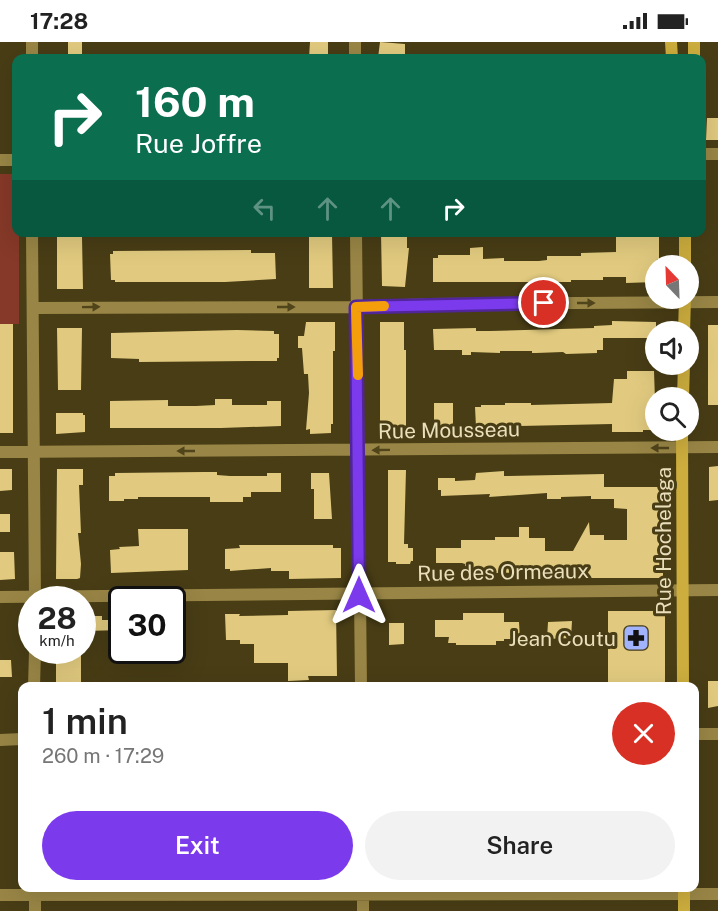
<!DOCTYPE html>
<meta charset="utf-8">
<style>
:root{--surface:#fff;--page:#f2f2f2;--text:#222;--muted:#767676;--accent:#7c3aed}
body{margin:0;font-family:"Public Sans",sans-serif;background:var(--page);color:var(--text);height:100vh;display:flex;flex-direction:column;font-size:22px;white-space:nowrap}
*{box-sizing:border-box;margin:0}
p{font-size:20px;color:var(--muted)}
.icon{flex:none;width:33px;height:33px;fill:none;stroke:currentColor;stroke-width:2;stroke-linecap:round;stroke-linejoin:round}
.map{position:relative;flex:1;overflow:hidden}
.side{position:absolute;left:18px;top:640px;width:681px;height:210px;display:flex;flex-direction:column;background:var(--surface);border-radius:12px;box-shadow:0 6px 24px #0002}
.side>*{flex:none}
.banner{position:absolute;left:12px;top:12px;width:694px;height:183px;border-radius:12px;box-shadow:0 6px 24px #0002;background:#0b6e4f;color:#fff;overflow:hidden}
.needle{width:39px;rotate:337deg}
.buttons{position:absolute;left:645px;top:213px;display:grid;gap:12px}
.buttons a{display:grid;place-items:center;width:54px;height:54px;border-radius:50%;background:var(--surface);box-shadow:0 6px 24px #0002;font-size:30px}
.speed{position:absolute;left:18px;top:544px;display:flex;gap:12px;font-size:30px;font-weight:700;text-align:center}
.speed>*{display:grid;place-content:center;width:78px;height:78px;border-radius:50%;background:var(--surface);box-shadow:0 6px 24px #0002;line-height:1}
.speed small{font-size:15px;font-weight:400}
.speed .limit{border:3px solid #111;border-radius:9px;background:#fff;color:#111}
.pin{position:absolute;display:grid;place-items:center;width:51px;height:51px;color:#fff;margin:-26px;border:3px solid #fff;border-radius:50%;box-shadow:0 2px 6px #0007}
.me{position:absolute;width:66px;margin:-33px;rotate:0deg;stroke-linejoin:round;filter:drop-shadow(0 0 4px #0008)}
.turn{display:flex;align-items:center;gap:21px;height:126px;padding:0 24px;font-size:27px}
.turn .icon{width:78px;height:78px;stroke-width:2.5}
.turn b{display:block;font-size:42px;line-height:51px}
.lanes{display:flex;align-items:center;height:57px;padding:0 24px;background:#0003;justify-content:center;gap:30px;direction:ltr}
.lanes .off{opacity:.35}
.round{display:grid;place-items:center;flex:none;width:63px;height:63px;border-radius:32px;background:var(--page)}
.head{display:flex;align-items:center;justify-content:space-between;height:102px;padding:0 24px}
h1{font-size:36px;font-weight:600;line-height:45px}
.action{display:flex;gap:12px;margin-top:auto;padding:12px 24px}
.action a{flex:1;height:69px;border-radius:36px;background:var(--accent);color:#fff;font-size:24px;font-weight:600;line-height:69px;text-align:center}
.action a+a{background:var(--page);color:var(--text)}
.status{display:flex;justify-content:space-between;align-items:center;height:42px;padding:0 30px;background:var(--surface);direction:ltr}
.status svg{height:16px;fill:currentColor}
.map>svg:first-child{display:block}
</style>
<div class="status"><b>17:28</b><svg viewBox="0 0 49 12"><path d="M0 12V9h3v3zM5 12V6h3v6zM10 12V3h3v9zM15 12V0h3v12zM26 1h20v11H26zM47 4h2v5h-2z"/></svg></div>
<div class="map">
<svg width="718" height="869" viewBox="0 0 718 869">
<rect width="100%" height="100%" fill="#483d15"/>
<path fill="#863928" d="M0,132H16V190L19,191V282H0Z"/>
<path fill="#e1ca7f" d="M68,0H82V16H68Z
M310,0H328V16H309Z
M380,0L405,2V16H378Z
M707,76H718V98H706Z
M309,190L332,191L333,246H309Z
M381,190H407V206H409L405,245L382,244Z
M616,190H659V217H657L656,224V240L626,241V235H603V238H571V240H433V216H438V213H470V206L483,205V217L504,216V219H539L547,218V214H581V211L616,210Z
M57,195H82L83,247H57Z
M251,208V211H275L276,237L225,240H115V238H111L110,212H113V209Z
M612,279L656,280V296H603V308H597V311L566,312L563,310L536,311H532V309H500V311L471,310V313H462V308H434L433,287L476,286V289H490L594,286V284L612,283Z
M306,280H335V309H333V382H331V391L310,392V387L306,388L309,351L308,332H304L302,306H298V294H304Z
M380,280H404V308H406V385H380Z
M0,282H13V391H0Z
M708,283H718V363H708Z
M57,286H82L81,348H58Z
M237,288L274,289V292H279V316H277V319H251L139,320V317L111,316V291Z
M627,329H654L656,388H643V390H612V382L476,385L475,365H481V363H505V361H531V363L612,361L614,337H627Z
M215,357H232V363H267V359H281V384L221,386H110V359L168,358V364H196L215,363Z
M434,361H453V384L434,385Z
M56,371H83V373H85V390L56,392Z
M718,424V458L709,459V425Z
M0,427H12V448L0,449Z
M57,427H83V443H79L81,491H78L81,522L80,536L77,537H56Z
M388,428H406L404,502H408V506H413V519H411L410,522H396V520H388Z
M504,429V434L604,432V445H660L659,509L663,522V536H590V534H576V530L492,531L491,526H465V522L462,521H436V506H461V498H495V495H519V485H529V496H545V509H573L589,480L590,493H604V498H627V467L614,466V457H591V454L561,455V457H547V451L489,455L490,452L441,454V448H438V436H455V439L475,438L476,431Z
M203,430H217V433L230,434H267V431H281V450H251V455H243V460H210V455H138V457H124V459H109V434H115V431Z
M311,431H329L332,477H314V447H311Z
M0,472H10V490H0Z
M138,487H188V528L111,531L110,508L120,507L119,505L139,504Z
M239,503H333V506H341V536L289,537V529H271V526L230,529V527H225V507L240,506Z
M0,510H14L15,537L0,538Z
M336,568L337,634H308L309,638L288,639V621H254V602H240V598H226L225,572H240L239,574L288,573V569Z
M608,569H665V645H608Z
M463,571H504V580H519L520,597H504V599H496V603H456V601H448L449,595H435V578H463Z
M85,574H102V578H122V588L85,589Z
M172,578H182V599H172Z
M572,579L571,596L547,597L548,580Z
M389,581H404V602L389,603Z
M56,609H81V645H56Z
M0,618H11L12,635H0Z
M708,639H718V664L708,666Z"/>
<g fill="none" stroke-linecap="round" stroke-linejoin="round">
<path stroke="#998646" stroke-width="12" d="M32,0V16
M355,0V16
M702,112H718
M0,118H16
M32,190L35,558
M356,190L361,645
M33,266L356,265L428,262L718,260
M0,410L718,405
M34,645L35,609
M694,692H718
M0,698L22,697
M35,846V869
M363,846V869
M0,853L718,852"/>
<path stroke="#998646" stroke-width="12" d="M0,555L718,548"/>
<path stroke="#ccad3e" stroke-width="12" d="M671,0L672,16
M694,16V0
M685,190V224
M684,290L685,256
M683,356L684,322
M682,388L683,645
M684,846V869"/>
</g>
<defs><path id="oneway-solid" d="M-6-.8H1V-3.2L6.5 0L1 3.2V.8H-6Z" transform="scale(1.5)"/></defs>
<g fill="#50441a">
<use href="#oneway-solid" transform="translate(586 261)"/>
<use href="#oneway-solid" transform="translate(91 265) rotate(-1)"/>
<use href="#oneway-solid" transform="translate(286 265)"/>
<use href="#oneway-solid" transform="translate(660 406) rotate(180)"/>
<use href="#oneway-solid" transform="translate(381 408) rotate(179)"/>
<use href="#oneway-solid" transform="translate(186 409) rotate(-180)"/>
</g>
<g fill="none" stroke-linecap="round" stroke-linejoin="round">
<g stroke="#51269a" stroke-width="15">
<path id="route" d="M359,553L356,265L544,261"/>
</g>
<use href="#route" stroke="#7c3aed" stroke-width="10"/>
<path stroke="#f59e0b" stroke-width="10" d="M358,333L356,265L384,264"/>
</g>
<defs>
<g id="pharmacy-square" transform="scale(1.35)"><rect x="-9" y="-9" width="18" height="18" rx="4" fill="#a1b3fd" stroke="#483d15"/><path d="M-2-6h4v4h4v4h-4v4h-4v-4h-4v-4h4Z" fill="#111"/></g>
</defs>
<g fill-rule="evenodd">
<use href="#pharmacy-square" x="636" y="596"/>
</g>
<g text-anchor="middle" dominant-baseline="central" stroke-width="6" stroke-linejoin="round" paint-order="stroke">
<g font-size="21" fill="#eadfbb" stroke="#483d15">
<text transform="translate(449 388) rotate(-1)">Rue Mousseau</text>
<text transform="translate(663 499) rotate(-90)">Rue Hochelaga</text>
<text transform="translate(503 530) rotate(-1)">Rue des Ormeaux</text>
</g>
<g font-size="21" fill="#eadfbb" stroke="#483d15" text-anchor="end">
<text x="616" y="596">Jean Coutu</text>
</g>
</g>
</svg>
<div class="buttons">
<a><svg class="needle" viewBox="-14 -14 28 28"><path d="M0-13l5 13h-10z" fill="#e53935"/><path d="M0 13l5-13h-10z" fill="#767676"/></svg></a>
<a><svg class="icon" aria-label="sound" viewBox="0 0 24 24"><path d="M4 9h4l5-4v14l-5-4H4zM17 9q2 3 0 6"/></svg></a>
<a><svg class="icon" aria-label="search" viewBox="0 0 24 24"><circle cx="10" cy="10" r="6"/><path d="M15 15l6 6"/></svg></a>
</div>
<div class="speed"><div>28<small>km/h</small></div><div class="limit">30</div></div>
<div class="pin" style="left:544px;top:261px;background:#d93025"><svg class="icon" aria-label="arrive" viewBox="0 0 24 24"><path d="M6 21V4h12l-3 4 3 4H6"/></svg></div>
<svg class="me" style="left:359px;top:553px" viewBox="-20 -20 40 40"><path d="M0-17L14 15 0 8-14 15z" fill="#7c3aed" stroke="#fff" stroke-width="4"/></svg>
<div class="banner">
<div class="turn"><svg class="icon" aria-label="right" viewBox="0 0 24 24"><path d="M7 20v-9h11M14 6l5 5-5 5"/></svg><div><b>160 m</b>Rue Joffre</div></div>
<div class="lanes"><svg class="icon off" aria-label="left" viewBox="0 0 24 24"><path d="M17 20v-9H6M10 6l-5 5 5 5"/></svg><svg class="icon off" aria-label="ahead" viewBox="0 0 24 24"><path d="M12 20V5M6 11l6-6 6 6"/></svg><svg class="icon off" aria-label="ahead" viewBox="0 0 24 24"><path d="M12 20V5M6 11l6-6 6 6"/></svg><svg class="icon" aria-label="right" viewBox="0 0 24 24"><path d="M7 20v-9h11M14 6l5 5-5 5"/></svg></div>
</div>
<section class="side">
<div class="head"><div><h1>1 min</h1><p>260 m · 17:29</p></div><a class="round" style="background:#d93025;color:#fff"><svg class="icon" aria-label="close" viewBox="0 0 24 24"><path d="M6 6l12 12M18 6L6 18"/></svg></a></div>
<div class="action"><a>Exit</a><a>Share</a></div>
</section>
</div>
